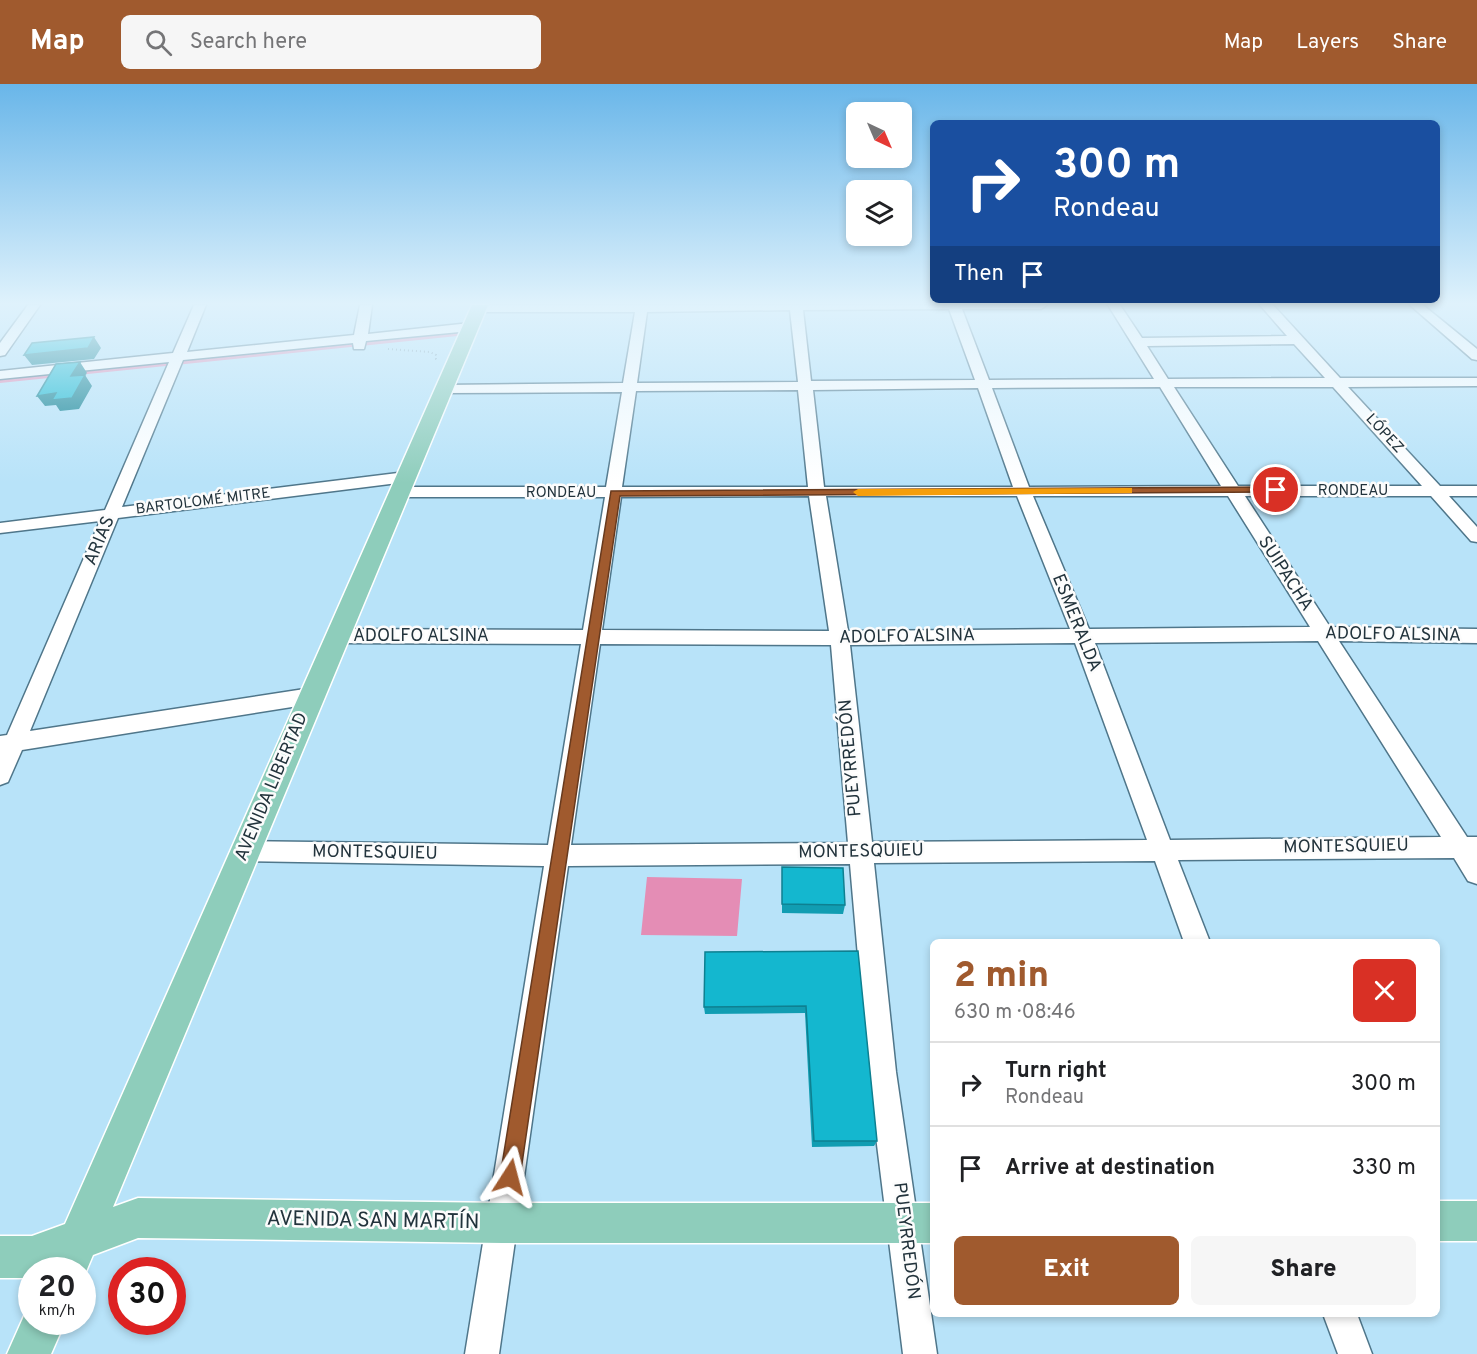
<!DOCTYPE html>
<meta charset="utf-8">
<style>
:root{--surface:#fff;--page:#f6f6f6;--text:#202124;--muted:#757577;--line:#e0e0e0;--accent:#a05a2e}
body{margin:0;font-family:Overpass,sans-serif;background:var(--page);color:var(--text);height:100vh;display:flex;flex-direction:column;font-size:22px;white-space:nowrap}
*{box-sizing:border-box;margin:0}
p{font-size:20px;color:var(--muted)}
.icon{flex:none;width:33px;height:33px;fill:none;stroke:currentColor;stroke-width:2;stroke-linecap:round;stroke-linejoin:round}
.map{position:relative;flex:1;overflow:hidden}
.side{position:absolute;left:930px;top:855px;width:510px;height:378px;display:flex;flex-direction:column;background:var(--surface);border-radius:9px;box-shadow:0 3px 9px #0003}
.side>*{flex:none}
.banner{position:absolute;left:930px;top:36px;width:510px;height:183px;border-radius:9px;box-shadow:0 3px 9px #0003;background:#1a4fa0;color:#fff;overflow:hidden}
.needle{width:39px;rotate:136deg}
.tools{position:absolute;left:846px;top:18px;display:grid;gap:12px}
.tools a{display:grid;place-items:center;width:66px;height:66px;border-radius:9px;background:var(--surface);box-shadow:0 3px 9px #0003;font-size:30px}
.speed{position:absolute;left:18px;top:1173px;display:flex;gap:12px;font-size:30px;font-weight:700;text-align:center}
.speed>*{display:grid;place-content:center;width:78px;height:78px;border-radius:50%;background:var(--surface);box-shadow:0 3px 9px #0003;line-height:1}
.speed small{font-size:15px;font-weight:400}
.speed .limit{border:9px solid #d22;background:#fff;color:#111}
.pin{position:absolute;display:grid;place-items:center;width:51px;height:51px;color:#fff;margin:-26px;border:3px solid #fff;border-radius:50%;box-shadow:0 2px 6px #0007}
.me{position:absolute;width:66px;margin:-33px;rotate:9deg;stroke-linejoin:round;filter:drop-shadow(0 0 4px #0008)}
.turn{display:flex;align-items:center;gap:21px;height:126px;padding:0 24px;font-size:27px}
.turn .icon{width:78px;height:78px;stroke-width:2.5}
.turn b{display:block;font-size:42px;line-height:51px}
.then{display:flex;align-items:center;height:57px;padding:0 24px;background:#0003;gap:12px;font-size:22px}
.round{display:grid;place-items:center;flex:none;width:63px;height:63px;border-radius:9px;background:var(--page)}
.overview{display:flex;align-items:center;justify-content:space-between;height:102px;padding:0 24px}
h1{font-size:36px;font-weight:800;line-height:45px;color:var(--accent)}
.button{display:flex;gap:12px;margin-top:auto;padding:12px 24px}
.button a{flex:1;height:69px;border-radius:9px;background:var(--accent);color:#fff;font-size:24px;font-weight:800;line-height:69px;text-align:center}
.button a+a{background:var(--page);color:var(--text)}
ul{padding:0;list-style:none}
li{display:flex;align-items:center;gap:18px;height:84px;padding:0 24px;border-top:2px solid var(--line)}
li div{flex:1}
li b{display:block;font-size:22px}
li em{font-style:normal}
header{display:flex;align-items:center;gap:36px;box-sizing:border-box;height:84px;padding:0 30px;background:var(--accent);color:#fff}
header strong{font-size:28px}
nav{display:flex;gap:33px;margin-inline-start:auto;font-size:21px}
.search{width:420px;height:54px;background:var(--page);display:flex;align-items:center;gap:15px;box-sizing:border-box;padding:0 21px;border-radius:9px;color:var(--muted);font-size:22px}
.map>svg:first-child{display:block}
</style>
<header>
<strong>Map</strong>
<div class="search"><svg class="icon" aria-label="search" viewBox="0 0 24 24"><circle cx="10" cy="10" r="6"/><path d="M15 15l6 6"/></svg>Search here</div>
<nav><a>Map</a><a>Layers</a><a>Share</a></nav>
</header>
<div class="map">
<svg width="1477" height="1270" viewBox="0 0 1477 1270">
<rect width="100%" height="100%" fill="#b8e3f9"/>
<path fill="#e48db5" d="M470,243L467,251L0,299V291Z
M647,793L742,795L737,852L641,851Z"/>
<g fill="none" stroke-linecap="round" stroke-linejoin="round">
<g stroke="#4f768a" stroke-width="3">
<path id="minor" d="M28,221H40L5,271L0,272V259Z
M194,221H206L187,268L354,251L360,221H372L368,250L470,239L476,243L470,247L366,257L364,265H354L353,259L183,276L122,423L406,388L414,393L406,398L118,434L30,647L311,604L318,606L321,612L318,618L311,620L22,666L8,698L0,701V652L7,651L100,437L0,449V439L105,426L169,278L0,295V287L173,269Z
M478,221H1047L1041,225H962L989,296L1154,295L1108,221H1120L1142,254L1287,252L1260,221H1273L1340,294H1477V302L1348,303L1440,402H1477V412H1449L1477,443V458L1471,457L1431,412H1245L1330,543L1477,545V559L1339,557L1467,753H1477V800L1468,797L1454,774L1178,776L1210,858H1184L1155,777L874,779L896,988L937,1270H903L868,988L850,780L568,782L499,1270H465L544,782L244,777L236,774L232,767L236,760L244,757L548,761L581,560L337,559L330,557L327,552L330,547L337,545L583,546L605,413H401L393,408L401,403H606L622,308L444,309L437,305L444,301L623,299L635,228H474L472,225L474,222ZM949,225L975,296L811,297L803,226ZM790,226L798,298L637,299L647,228ZM1294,260L1325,294L1168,295L1147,262ZM1160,303L1221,402L1029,403L992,304ZM1174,303H1333L1422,402H1238ZM978,304L1013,403H824L813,306ZM798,306L808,403H622L636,307ZM809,412L829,547L602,546L621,413ZM826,412H1017L1070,545L848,547ZM1033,412H1228L1310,543L1089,545ZM1318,557L1441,753L1170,756L1095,559ZM1075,559L1147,756L872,758L850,561ZM600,560L831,561L848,759L571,761Z
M1410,221H1423L1477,265V276L1472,275Z
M1323,1230H1357L1372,1270H1338Z"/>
</g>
<g stroke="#fff" stroke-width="3">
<path id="major" d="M472,221H488L113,1123L138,1114L502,1119H933V1159H502L138,1154L93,1171L82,1197V1186H32V1194H0V1152H32L65,1140Z
M1437,1117H1477V1157H1437Z
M32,1221V1238H65L51,1270H7L28,1223Z"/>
</g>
<path stroke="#80a1b3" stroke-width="2" stroke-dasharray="1 3" stroke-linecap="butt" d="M388,265L430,268L436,271V275H439"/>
<use href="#minor" fill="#fff" fill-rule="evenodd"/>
<use href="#major" fill="#8ecdbb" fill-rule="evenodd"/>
</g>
<path fill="#119db2" d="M782,783L845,821L843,830L782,829Z
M858,867L877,1057L874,1062L812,1063L805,929L705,930L704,923Z"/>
<path fill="#0e8091" d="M94,253L101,264L94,275L32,281L24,271Z
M80,278L87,289L85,291L92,302L79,325L60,327L56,321L45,322L37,312L71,292Z"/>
<path fill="#14b7cf" stroke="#0e8091" stroke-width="1.5" d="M94,253L88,264L24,271L32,259Z
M80,278L71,292L85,291L72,314L52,316L56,309L37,312L56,280Z
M782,783L843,784L845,821L782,820Z
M858,867L877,1057H814L806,922L704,923L705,868Z"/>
<linearGradient id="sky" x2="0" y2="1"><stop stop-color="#69b6e9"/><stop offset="0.55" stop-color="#dff2fc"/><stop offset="1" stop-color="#dff2fc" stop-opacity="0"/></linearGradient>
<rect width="1477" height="399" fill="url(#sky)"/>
<path fill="#a05a2e" stroke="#683a1e" stroke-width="1.5" d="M1276,403L1282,406L1280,408L620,412L520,1093L517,1100L510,1103L503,1100L500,1093L611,407Z"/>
<path fill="#f59e0b" d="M1129,404H1132V409L858,412L853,408L858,405Z"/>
<g text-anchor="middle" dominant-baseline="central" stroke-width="5" stroke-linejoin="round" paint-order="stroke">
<g font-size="15" fill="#22333c" stroke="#fcfcfc">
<text transform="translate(1384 350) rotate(47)">LÓPEZ</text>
<text x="1353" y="407">RONDEAU</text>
<text x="561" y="409">RONDEAU</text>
<text transform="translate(203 418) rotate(-7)">BARTOLOMÉ MITRE</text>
</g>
<g font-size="18" fill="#22333c" stroke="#fcfcfc">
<text transform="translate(100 457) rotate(-67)">ARIAS</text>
<text transform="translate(1285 490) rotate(57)">SUIPACHA</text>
<text transform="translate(1076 539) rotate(68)">ESMERALDA</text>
<text transform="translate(1393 551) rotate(1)">ADOLFO ALSINA</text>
<text x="421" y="552">ADOLFO ALSINA</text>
<text transform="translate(907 553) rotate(-1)">ADOLFO ALSINA</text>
<text transform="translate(851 674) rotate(-95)">PUEYRREDÓN</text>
<text transform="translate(272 703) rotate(-67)">AVENIDA LIBERTAD</text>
<text transform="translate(1346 763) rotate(-1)">MONTESQUIEU</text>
<text transform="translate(861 768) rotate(-1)">MONTESQUIEU</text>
<text transform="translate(375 769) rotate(1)">MONTESQUIEU</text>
<text transform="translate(906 1157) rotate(83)">PUEYRREDÓN</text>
</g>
<g font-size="21" fill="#22333c" stroke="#fcfcfc">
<text transform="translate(373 1137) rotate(1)">AVENIDA SAN MARTÍN</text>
</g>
</g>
</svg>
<div class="tools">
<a><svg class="needle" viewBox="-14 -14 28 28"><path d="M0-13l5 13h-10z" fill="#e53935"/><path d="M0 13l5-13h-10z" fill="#757577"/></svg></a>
<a><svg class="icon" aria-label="layers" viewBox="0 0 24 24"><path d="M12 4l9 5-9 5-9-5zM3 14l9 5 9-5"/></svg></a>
</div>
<div class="speed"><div>20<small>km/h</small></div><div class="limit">30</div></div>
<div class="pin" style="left:1276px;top:406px;background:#d93025"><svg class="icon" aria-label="arrive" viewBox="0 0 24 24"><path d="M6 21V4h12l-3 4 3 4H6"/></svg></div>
<svg class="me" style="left:510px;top:1093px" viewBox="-20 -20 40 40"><path d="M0-17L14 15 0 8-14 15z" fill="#a05a2e" stroke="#fff" stroke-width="4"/></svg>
<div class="banner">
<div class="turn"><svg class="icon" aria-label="right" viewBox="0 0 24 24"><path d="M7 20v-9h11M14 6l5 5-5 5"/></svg><div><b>300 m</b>Rondeau</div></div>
<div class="then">Then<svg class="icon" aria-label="arrive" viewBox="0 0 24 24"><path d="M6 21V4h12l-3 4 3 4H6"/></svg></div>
</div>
<section class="side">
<div class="overview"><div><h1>2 min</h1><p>630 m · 08:46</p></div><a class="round" style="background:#d93025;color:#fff"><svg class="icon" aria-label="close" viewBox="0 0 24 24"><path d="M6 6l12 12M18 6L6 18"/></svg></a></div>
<ul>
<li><svg class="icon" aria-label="right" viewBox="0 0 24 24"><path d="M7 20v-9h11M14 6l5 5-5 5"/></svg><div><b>Turn right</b><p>Rondeau</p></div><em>300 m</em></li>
<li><svg class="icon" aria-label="arrive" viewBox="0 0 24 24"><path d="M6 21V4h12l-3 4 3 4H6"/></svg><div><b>Arrive at destination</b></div><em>330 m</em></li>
</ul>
<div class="button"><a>Exit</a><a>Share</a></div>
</section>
</div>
